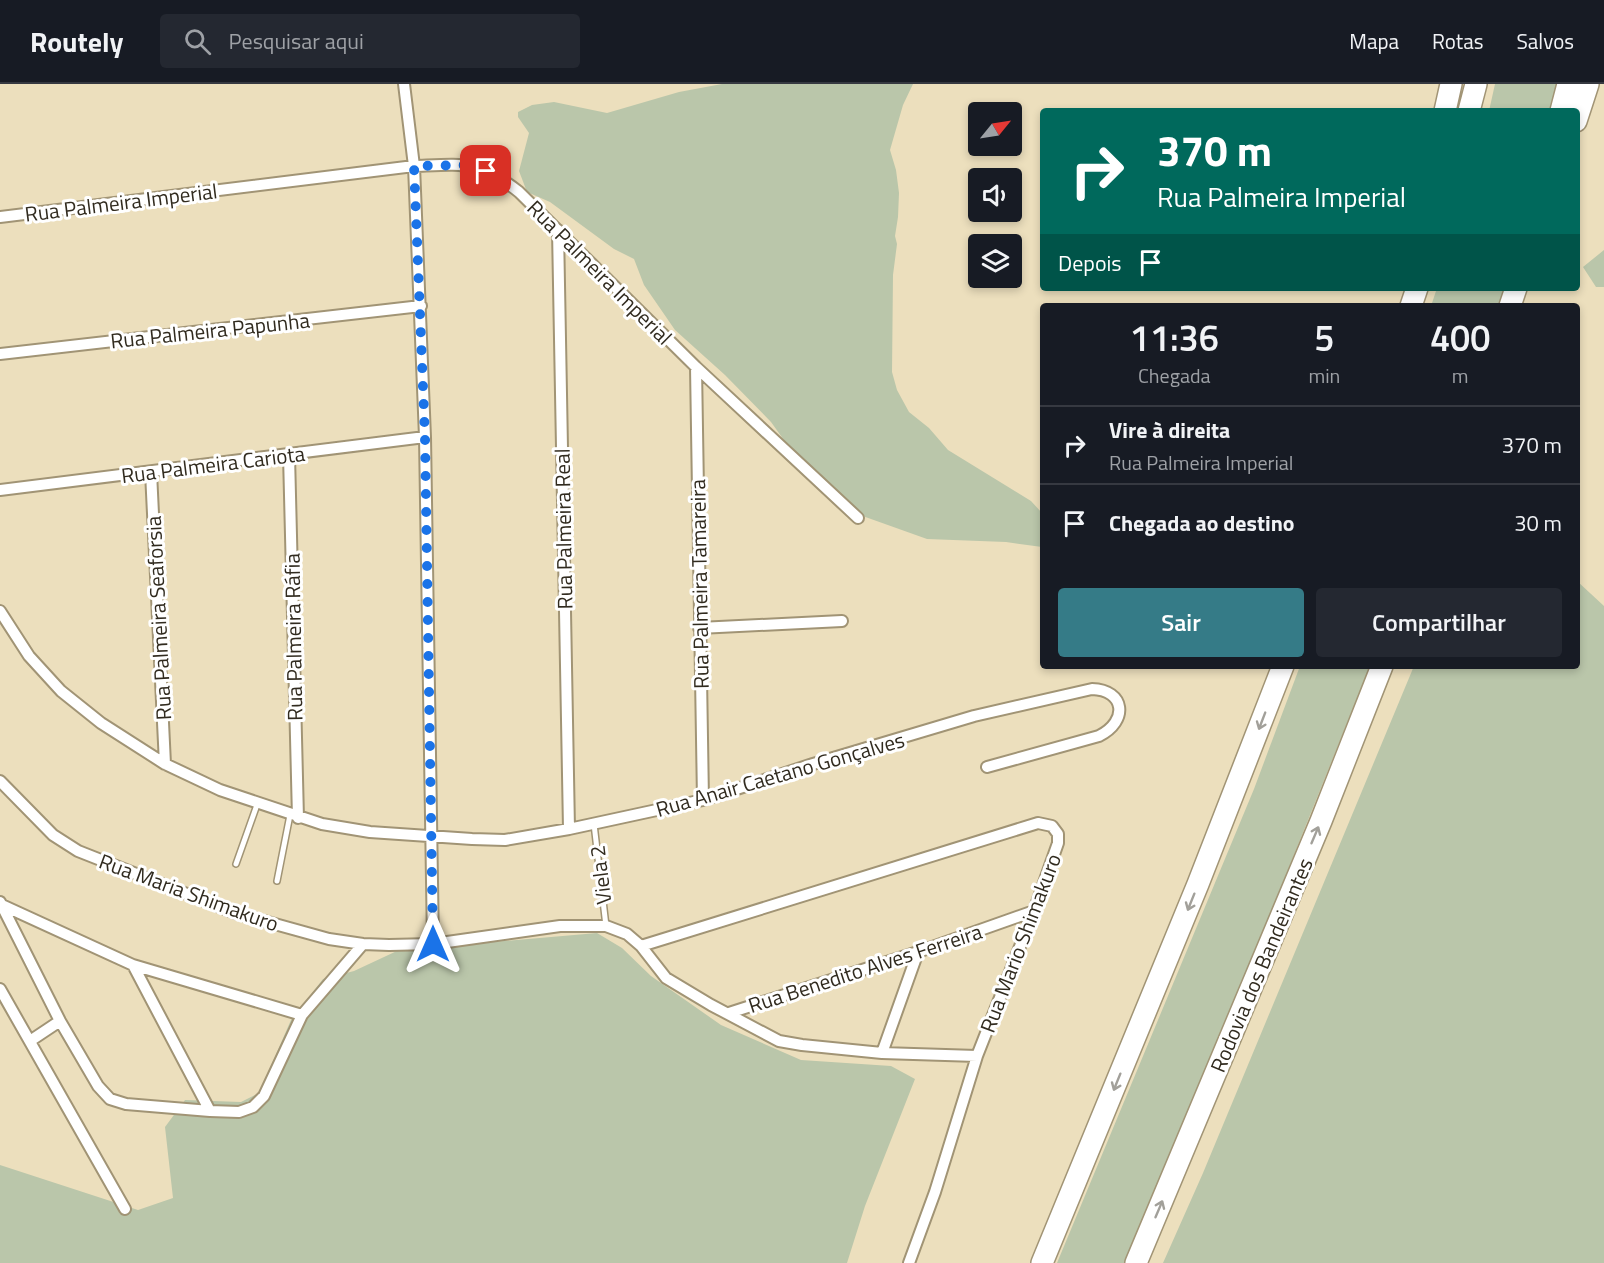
<!DOCTYPE html>
<html lang="pt">
<meta charset="utf-8">
<style>
:root{--surface:#171b24;--page:#242831;--text:#f1f3f6;--muted:#9ea1a6;--line:#363941;--accent:#357b87}
body{margin:0;font-family:"Titillium Web",sans-serif;background:var(--page);color:var(--text);height:100vh;display:flex;flex-direction:column;font-size:22px;white-space:nowrap}
*{box-sizing:border-box;margin:0}
p{font-size:20px;color:var(--muted)}
.icon{flex:none;width:33px;height:33px;fill:none;stroke:currentColor;stroke-width:2;stroke-linecap:round;stroke-linejoin:round}
.map{position:relative;flex:1;overflow:hidden}
.panel{position:absolute;left:1040px;top:219px;width:540px;height:366px;display:flex;flex-direction:column;background:var(--surface);border-radius:6px;box-shadow:0 3px 9px #0003}
.panel>*{flex:none}
.hud{position:absolute;left:1040px;top:24px;width:540px;height:183px;border-radius:6px;box-shadow:0 3px 9px #0003;background:#00695c;color:#fff;overflow:hidden}
.needle{width:39px;rotate:60deg}
.tools{position:absolute;left:968px;top:18px;display:grid;gap:12px}
.tools a{display:grid;place-items:center;width:54px;height:54px;border-radius:6px;background:var(--surface);box-shadow:0 3px 9px #0003;font-size:30px}
.pin{position:absolute;display:grid;place-items:center;width:51px;height:51px;color:#fff;margin:-26px;border-radius:12px;box-shadow:0 3px 9px #0006}
.me{position:absolute;width:66px;margin:-33px;rotate:0deg;stroke-linejoin:round;filter:drop-shadow(0 0 4px #0008)}
.turn{display:flex;align-items:center;gap:21px;height:126px;padding:0 18px;font-size:27px}
.turn .icon{width:78px;height:78px;stroke-width:2.5}
.turn b{display:block;font-size:42px;line-height:51px}
.then{display:flex;align-items:center;height:57px;padding:0 18px;background:#0003;gap:12px;font-size:22px}
.eta{display:flex;justify-content:space-evenly;align-items:center;height:102px;text-align:center}
.eta b{font-size:36px;font-weight:600;line-height:42px}
.cta{display:flex;gap:12px;margin-top:auto;padding:12px 18px}
.cta a{flex:1;height:69px;border-radius:6px;background:var(--accent);color:#fff;font-size:24px;font-weight:600;line-height:69px;text-align:center}
.cta a+a{background:var(--page);color:var(--text)}
ul{padding:0;list-style:none}
li{display:flex;align-items:center;gap:18px;height:78px;padding:0 18px;border-top:2px solid var(--line)}
li div{flex:1}
li b{display:block;font-size:22px}
li em{font-style:normal}
header{display:flex;align-items:center;gap:36px;box-sizing:border-box;height:84px;padding:0 30px;background:var(--surface);border-bottom:2px solid var(--line)}
header strong{font-size:28px}
nav{display:flex;gap:33px;margin-inline-start:auto;font-size:21px}
.search{width:420px;height:54px;background:var(--page);display:flex;align-items:center;gap:15px;box-sizing:border-box;padding:0 21px;border-radius:6px;color:var(--muted);font-size:22px}
.map>svg:first-child{display:block}
</style>
<header>
<strong>Routely</strong>
<div class="search"><svg class="icon" aria-label="search" viewBox="0 0 24 24"><circle cx="10" cy="10" r="6"/><path d="M15 15l6 6"/></svg>Pesquisar aqui</div>
<nav><a>Mapa</a><a>Rotas</a><a>Salvos</a></nav>
</header>
<div class="map">
<svg width="1604" height="1179" viewBox="0 0 1604 1179">
<rect width="100%" height="100%" fill="#ecdfbd"/>
<path fill="#bac6aa" d="M722,0H913L903,21L890,66L896,86L899,109L898,133L895,152L897,160L893,191L892,288L897,306L909,328L929,344L948,366L1031,417L1042,429V463L1006,458L927,455L857,430L814,398L771,338L725,291L675,246L644,201L634,175L614,165L550,118L527,108L519,87L529,49L518,33V28L532,21L554,18L607,29L679,8Z
M1495,0H1560L1553,27H1489Z
M1604,166V203H1596L1583,183Z
M1437,204H1504L1498,222H1431Z
M1577,497L1604,522V1179H1163L1203,1089L1414,582H1576Z
M1300,582H1370L1193,1022L1124,1179H1057L1254,705Z
M597,849L622,864L651,892L721,941L801,976L891,982L915,995L865,1122L847,1179H0V1081L138,1126L173,1114L165,1043L185,1016L241,1018L259,1009L291,936L323,895L354,887L399,866Z"/>
<g fill="none" stroke-linecap="round" stroke-linejoin="round">
<g stroke="#a19475" stroke-width="8">
<path id="lane" d="M594,740L606,842
M236,780L258,718
M277,797L290,731"/>
</g>
<g stroke="#a19475" stroke-width="14">
<path id="street" d="M404,0L414,82L425,353L433,860
M0,133L414,82C464,80 479,76 519,108L696,283L858,434
M558,146L569,745
M0,270L421,222
M696,283L703,716
M289,371L298,734
M151,388L165,680
M0,406L425,353
M0,527L29,572L61,607L101,639L165,680L220,706L322,740L370,748L472,755L505,756L569,745L703,716L813,680L974,632L1092,605C1125,606 1129,637 1099,652L987,683
M699,544L842,537
M0,697L53,751L78,767L235,829L329,855L363,860L389,861L433,860L560,842H606L627,850L641,862L666,894L711,921L779,957L802,961L882,969L977,972
M0,818L60,937L98,1002L110,1015L126,1020L210,1027L239,1028L253,1023L264,1012L302,931
M2,821L133,881L302,931L363,860
M641,862L1038,739L1052,742L1058,750V759L1034,827L977,972L935,1108L909,1179
M133,881L210,1027
M0,905L125,1125
M729,929L918,868L1034,827
M30,957L60,937
M882,969L918,868"/>
</g>
<g stroke="#a19475" stroke-width="24">
<path id="highway" d="M1445,27L1451,0
M1469,27L1476,0
M1561,27L1568,0
M1576,37L1588,0
M1411,222L1417,204
M1510,222L1516,204
M1042,1179L1198,800L1283,582
M1136,1179L1321,737L1382,582"/>
</g>
<use href="#lane" stroke="#fff" stroke-width="5"/>
<use href="#street" stroke="#fff" stroke-width="10"/>
<use href="#highway" stroke="#fff" stroke-width="21"/>
</g>
<defs><path id="oneway-shaft" d="M-6 0H5M1.5-3L5.5 0L1.5 3" fill="none" stroke-width="1.6" stroke-linecap="round" stroke-linejoin="round" transform="scale(1.5)"/></defs>
<g stroke="#a2a09a">
<use href="#oneway-shaft" transform="translate(1262 637) rotate(111)"/>
<use href="#oneway-shaft" transform="translate(1315 751) rotate(-67)"/>
<use href="#oneway-shaft" transform="translate(1191 818) rotate(112)"/>
<use href="#oneway-shaft" transform="translate(1117 998) rotate(112)"/>
<use href="#oneway-shaft" transform="translate(1159 1125) rotate(-67)"/>
</g>
<g fill="none" stroke-linecap="round" stroke-linejoin="round">
<path stroke="#1a73e8" stroke-width="10" stroke-dasharray="0 18" d="M433,860L425,353L414,82L473,81L486,87"/>
</g>
<g text-anchor="middle" dominant-baseline="central" stroke-width="6" stroke-linejoin="round" paint-order="stroke">
<g font-size="21" fill="#312b1f" stroke="#fff">
<text transform="translate(121 118) rotate(-7)">Rua Palmeira Imperial</text>
<text transform="translate(600 188) rotate(45)">Rua Palmeira Imperial</text>
<text transform="translate(210 246) rotate(-6)">Rua Palmeira Papunha</text>
<text transform="translate(213 380) rotate(-7)">Rua Palmeira Cariota</text>
<text transform="translate(563 445) rotate(-91)">Rua Palmeira Real</text>
<text transform="translate(699 500) rotate(-91)">Rua Palmeira Tamareira</text>
<text transform="translate(158 534) rotate(-93)">Rua Palmeira Seaforsia</text>
<text transform="translate(293 553) rotate(-91)">Rua Palmeira Ráfia</text>
<text transform="translate(780 690) rotate(-16)">Rua Anair Caetano Gonçalves</text>
<text transform="translate(600 791) rotate(-97)">Viela 2</text>
<text transform="translate(189 808) rotate(20)">Rua Maria Shimakuro</text>
<text transform="translate(1020 859) rotate(-69)">Rua Mario Shimakuro</text>
<text transform="translate(1261 881) rotate(-67)">Rodovia dos Bandeirantes</text>
<text transform="translate(865 884) rotate(-18)">Rua Benedito Alves Ferreira</text>
</g>
</g>
</svg>
<div class="tools">
<a><svg class="needle" viewBox="-14 -14 28 28"><path d="M0-13l5 13h-10z" fill="#e53935"/><path d="M0 13l5-13h-10z" fill="#9ea1a6"/></svg></a>
<a><svg class="icon" aria-label="sound" viewBox="0 0 24 24"><path d="M4 9h4l5-4v14l-5-4H4zM17 9q2 3 0 6"/></svg></a>
<a><svg class="icon" aria-label="layers" viewBox="0 0 24 24"><path d="M12 4l9 5-9 5-9-5zM3 14l9 5 9-5"/></svg></a>
</div>
<div class="pin" style="left:486px;top:87px;background:#d93025"><svg class="icon" aria-label="arrive" viewBox="0 0 24 24"><path d="M6 21V4h12l-3 4 3 4H6"/></svg></div>
<svg class="me" style="left:433px;top:860px" viewBox="-20 -20 40 40"><path d="M0-17L14 15 0 8-14 15z" fill="#1a73e8" stroke="#fff" stroke-width="4"/></svg>
<div class="hud">
<div class="turn"><svg class="icon" aria-label="right" viewBox="0 0 24 24"><path d="M7 20v-9h11M14 6l5 5-5 5"/></svg><div><b>370 m</b>Rua Palmeira Imperial</div></div>
<div class="then">Depois<svg class="icon" aria-label="arrive" viewBox="0 0 24 24"><path d="M6 21V4h12l-3 4 3 4H6"/></svg></div>
</div>
<section class="panel">
<div class="eta">
<div><b>11:36</b><p>Chegada</p></div>
<div><b>5</b><p>min</p></div>
<div><b>400</b><p>m</p></div>
</div>
<ul>
<li><svg class="icon" aria-label="right" viewBox="0 0 24 24"><path d="M7 20v-9h11M14 6l5 5-5 5"/></svg><div><b>Vire à direita</b><p>Rua Palmeira Imperial</p></div><em>370 m</em></li>
<li><svg class="icon" aria-label="arrive" viewBox="0 0 24 24"><path d="M6 21V4h12l-3 4 3 4H6"/></svg><div><b>Chegada ao destino</b></div><em>30 m</em></li>
</ul>
<div class="cta"><a>Sair</a><a>Compartilhar</a></div>
</section>
</div>
